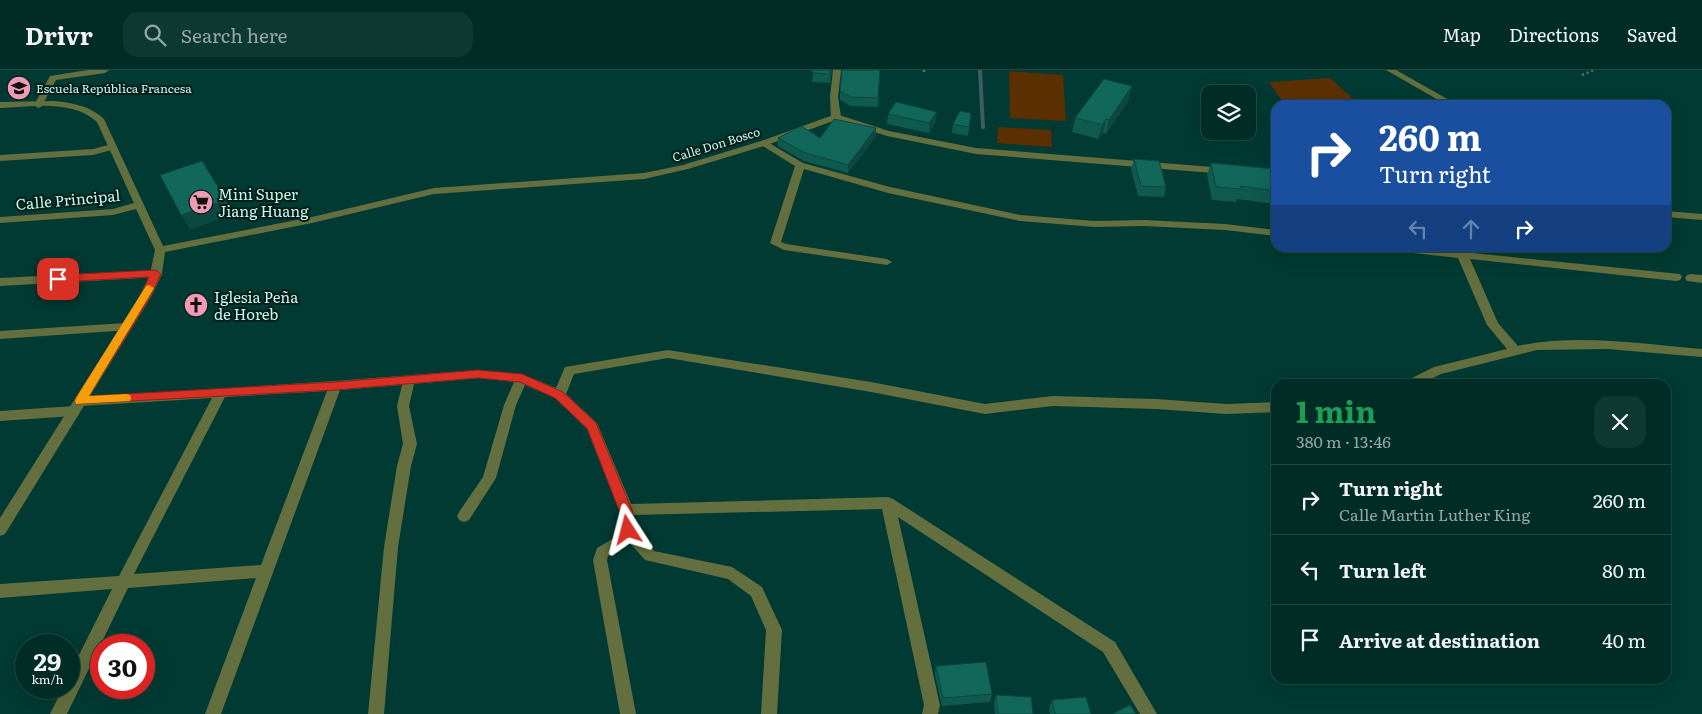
<!DOCTYPE html>
<meta charset="utf-8">
<style>
:root{--surface:#002c26;--page:#0e3832;--text:#f1f3f6;--muted:#95a7a7;--line:#224843}
body{margin:0;font-family:Literata,serif;background:var(--page);color:var(--text);height:100vh;display:flex;flex-direction:column;font-size:19px;white-space:nowrap}
*{box-sizing:border-box;margin:0}
p{font-size:16px;color:var(--muted)}
.icon{flex:none;width:28px;height:28px;fill:none;stroke:currentColor;stroke-width:2;stroke-linecap:round;stroke-linejoin:round}
.map{position:relative;flex:1;overflow:hidden}
.details{position:absolute;left:1271px;top:309px;width:400px;height:305px;display:flex;flex-direction:column;background:var(--surface);border-radius:15px;box-shadow:0 5px 20px #0002,0 0 0 1px var(--line)}
.details>*{flex:none}
.top-card{position:absolute;left:1271px;top:30px;width:400px;height:152px;border-radius:15px;box-shadow:0 5px 20px #0002,0 0 0 1px var(--line);background:#1a4fa0;color:#fff;overflow:hidden}
.tools{position:absolute;left:1201px;top:15px;display:grid;gap:10px}
.tools a{display:grid;place-items:center;width:55px;height:55px;border-radius:10px;background:var(--surface);box-shadow:0 5px 20px #0002,0 0 0 1px var(--line);font-size:25px}
.speed{position:absolute;left:15px;top:564px;display:flex;gap:10px;font-size:25px;font-weight:700;text-align:center}
.speed>*{display:grid;place-content:center;width:65px;height:65px;border-radius:50%;background:var(--surface);box-shadow:0 5px 20px #0002,0 0 0 1px var(--line);line-height:1}
.speed small{font-size:12px;font-weight:400}
.speed .limit{border:8px solid #d22;background:#fff;color:#111}
.pin{position:absolute;display:grid;place-items:center;width:42px;height:42px;color:#fff;margin:-21px;border-radius:10px;box-shadow:0 2px 8px #0006}
.me{position:absolute;width:55px;margin:-28px;rotate:351deg;stroke-linejoin:round;filter:drop-shadow(0 0 4px #0008)}
.turn{display:flex;align-items:center;gap:18px;height:105px;padding:0 25px;font-size:22px}
.turn .icon{width:65px;height:65px;stroke-width:2.5}
.turn b{display:block;font-size:35px;line-height:42px}
.lanes{display:flex;align-items:center;height:48px;padding:0 25px;background:#0003;justify-content:center;gap:25px;direction:ltr}
.lanes .off{opacity:.35}
.round{display:grid;place-items:center;flex:none;width:52px;height:52px;border-radius:15px;background:var(--page)}
.head{display:flex;align-items:center;justify-content:space-between;height:85px;padding:0 25px}
h1{font-size:30px;font-weight:700;line-height:38px;color:#1e9e55}
ul{padding:0;list-style:none}
li{display:flex;align-items:center;gap:15px;height:70px;padding:0 25px;border-top:1px solid var(--line)}
li div{flex:1}
li b{display:block;font-size:19px}
li em{font-style:normal}
header{display:flex;align-items:center;gap:30px;box-sizing:border-box;height:70px;padding:0 25px;background:var(--surface);border-bottom:1px solid var(--line)}
header strong{font-size:24px}
nav{display:flex;gap:28px;margin-inline-start:auto;font-size:18px}
.search{width:350px;height:45px;background:var(--page);display:flex;align-items:center;gap:12px;box-sizing:border-box;padding:0 18px;border-radius:15px;color:var(--muted);font-size:19px}
.map>svg:first-child{display:block}
</style>
<header>
<strong>Drivr</strong>
<div class="search"><svg class="icon" aria-label="search" viewBox="0 0 24 24"><circle cx="10" cy="10" r="6"/><path d="M15 15l6 6"/></svg>Search here</div>
<nav><a>Map</a><a>Directions</a><a>Saved</a></nav>
</header>
<div class="map">
<svg width="1702" height="644" viewBox="0 0 1702 644">
<rect width="100%" height="100%" fill="#003a32"/>
<path fill="#5c2f00" d="M1009,1L1063,5L1066,51L1010,48Z
M1330,8L1358,33L1363,35H1285L1269,12Z
M998,57L1051,60L1052,77L997,73Z"/>
<g fill="none" stroke-linecap="round" stroke-linejoin="round">
<path stroke="#3f5c62" stroke-width="4" d="M980,0L983,57"/>
<path stroke="#447a71" stroke-width="2.5" stroke-dasharray="2 3" stroke-linecap="butt" d="M924,0V3
M1582,5L1594,0"/>
<path fill="#646f3f" fill-rule="evenodd" d="M88,0H109L105,3L56,10L41,37L38,38L34,35L50,6Z
M833,0H841L838,27L841,47L836,50L831,47L830,27Z
M1386,0H1396L1458,35H1447Z
M764,70L803,93L890,117L1020,145L1095,151L1144,150L1225,154L1276,160V166L1225,160L1144,156L1095,157L1020,151L888,123L804,99L781,172L786,174L887,189L892,192L887,195L784,180L770,173L795,96L761,75L759,73Z
M112,74L117,77L115,79L93,85L0,91V85L93,79Z
M1390,178H1423L1680,204L1682,207L1680,210L1676,211L1470,189L1498,253L1518,276C1575,263 1643,274 1702,279V287L1607,279L1537,280L1441,304L1421,314H1404L1406,311L1434,297L1507,279L1487,255L1458,188L1395,181Z
M156,200L160,201L162,204L160,207L0,216V208Z
M1691,204L1702,205V213L1687,211L1685,208L1687,205Z
M126,253L130,254L132,257L130,260L0,269V261Z
M668,280L871,312L985,334L1053,326L1156,329L1226,334L1276,332V342L1226,344L1156,339L1053,336L985,344L871,322L668,288L574,304L566,324L597,353L631,434L888,427L893,429L1115,572L1157,644H1140L1103,582L898,447L940,635L938,644H922L924,635L882,439L634,445L635,458L654,481L732,497L762,517L782,560L777,644H761L766,560L751,526L728,509L645,490L630,473L608,486L607,490L636,644H620L593,490L597,478L623,463L619,440L587,359L555,328L525,315L516,335L496,408L469,450L464,452L459,450L457,446L459,442L483,407L504,335L514,312L478,308L414,314L409,336L417,374L411,396L398,477L384,644H368L384,477L397,396L403,374L397,336L402,315L340,320L221,644H205L256,508L128,518L67,644H50L63,618H69V605L112,519L0,528V514L119,506L212,328L81,336L77,334L75,331L77,328L335,311L478,300L522,304L556,318L565,297ZM327,321L261,495L134,504L225,327Z
M74,336L79,338L80,341L79,344L74,346L0,351V341Z"/>
<path fill="#646f3f" fill-rule="evenodd" d="M54,31C74,33 90,36 104,49L163,176L312,147L434,118L644,103L683,95L761,71L836,44L889,61L976,78L1225,98L1230,101L1225,104L976,84L887,66L836,50L767,75L688,99L644,109L434,124L312,153L165,182L162,204L151,227L5,464L0,466V448L139,227L150,204L155,180L136,139L113,145L0,153V147L113,139L134,133L97,52C71,29 32,37 0,38V32Z
M1666,141L1702,144V150L1666,147Z"/>
</g>
<path fill="#0f594d" d="M813,0H832L830,13L812,12Z
M880,0L878,37L851,36L840,30V21Z
M1129,30L1106,64L1103,63L1098,69L1072,62L1075,48Z
M888,44L936,51L929,63L887,54Z
M970,53L968,66L952,63L953,54Z
M876,67L848,103L804,91L778,76V68Z
M1134,89L1166,117L1164,127L1138,126L1131,99Z
M1211,93L1276,99V134L1237,129L1236,132L1212,130L1207,105Z
M936,596L992,624L990,632L942,636L935,605Z
M996,625L1033,644H995L994,634Z
M1052,630L1091,644H1050L1049,638Z"/>
<path fill="#0c483f" d="M830,0H832L830,13Z
M1132,16L1129,30L1106,64L1109,50Z
M937,42L936,51L929,63V53Z
M1106,49L1103,63L1098,69L1102,55Z
M876,58V67L848,103V95Z
M226,130L234,144L190,160L181,145Z"/>
<path fill="#11675a" stroke="#0c483f" d="M813,0H830V4L812,3Z
M842,0H880L878,28L851,27L840,21Z
M1104,9L1132,16L1109,50L1106,49L1102,55L1075,48Z
M896,32L937,42L929,53L888,44Z
M960,41L971,43L969,57L953,54Z
M834,49L876,58L848,95L803,82L778,68L801,56L820,68Z
M1134,89L1159,91L1166,117L1141,116Z
M202,91L226,130L181,145L160,105Z
M1211,93L1276,99V121L1240,116L1241,119L1216,117Z
M986,592L992,624L943,628L936,596Z
M996,625L1031,627L1033,644H998Z
M1086,627L1091,644H1055L1052,630Z
M1130,635L1136,644H1112Z"/>
<path fill="#d93025" stroke="#8d1f18" d="M156,200L161,204L150,227L89,326L335,312L478,300L522,304L563,322L596,353L632,440L635,460L633,464L628,465L624,464L619,440L587,358L555,328L520,312L478,308L335,320L76,334L75,331L76,328L140,227L149,207L58,212L53,209L58,205Z"/>
<path fill="#f59e0b" d="M149,215L154,218L89,326L126,324L130,325L131,328L130,331L76,334L75,331L76,328L146,216Z"/>
<defs>
<g id="school-disc" transform="scale(1.25)"><circle r="9.5" fill="#f09ab5" stroke="#001e19"/><path d="M0-5L7-2L0 1L-7-2ZM-4 1L0 2.5L4 1V4Q0 6-4 4Z" fill="#111"/></g>
<g id="supermarket-disc" transform="scale(1.25)"><circle r="9.5" fill="#f09ab5" stroke="#001e19"/><path d="M-6-5.5h2.5l.6 2H6L4.5 2H-2.5L-4.4-4H-6ZM-1.5 3.2a1.3 1.3 0 1 0 .1 0ZM3 3.2a1.3 1.3 0 1 0 .1 0Z" fill="#111"/></g>
<g id="church-disc" transform="scale(1.25)"><circle r="9.5" fill="#f09ab5" stroke="#001e19"/><path d="M-1.2-6h2.4v3.5h3.3v2.4h-3.3V6h-2.4V-.1h-3.3v-2.4h3.3Z" fill="#111"/></g>
</defs>
<g fill-rule="evenodd">
<use href="#school-disc" x="19" y="18"/>
<use href="#supermarket-disc" x="201" y="132"/>
<use href="#church-disc" x="196" y="235"/>
</g>
<g text-anchor="middle" dominant-baseline="central" stroke-width="4" stroke-linejoin="round" paint-order="stroke">
<g font-size="12" fill="#c9f7ec" stroke="#001e19" text-anchor="start">
<text x="36" y="18">Escuela República Francesa</text>
</g>
<g font-size="12" fill="#c9f7ec" stroke="#001e19">
<text transform="translate(716 74) rotate(-17)">Calle Don Bosco</text>
</g>
<g font-size="15" fill="#c9f7ec" stroke="#001e19" text-anchor="start">
<text x="218" y="123">Mini Super<tspan x="218" dy="17">Jiang Huang</tspan></text>
<text x="214" y="226">Iglesia Peña<tspan x="214" dy="17">de Horeb</tspan></text>
</g>
<g font-size="15" fill="#c9f7ec" stroke="#001e19">
<text transform="translate(68 129) rotate(-5)">Calle Principal</text>
</g>
</g>
</svg>
<div class="tools">
<a><svg class="icon" aria-label="layers" viewBox="0 0 24 24"><path d="M12 4l9 5-9 5-9-5zM3 14l9 5 9-5"/></svg></a>
</div>
<div class="speed"><div>29<small>km/h</small></div><div class="limit">30</div></div>
<div class="pin" style="left:58px;top:209px;background:#d93025"><svg class="icon" aria-label="arrive" viewBox="0 0 24 24"><path d="M6 21V4h12l-3 4 3 4H6"/></svg></div>
<svg class="me" style="left:628px;top:460px" viewBox="-20 -20 40 40"><path d="M0-17L14 15 0 8-14 15z" fill="#d93025" stroke="#fff" stroke-width="4"/></svg>
<div class="top-card">
<div class="turn"><svg class="icon" aria-label="right" viewBox="0 0 24 24"><path d="M7 20v-9h11M14 6l5 5-5 5"/></svg><div><b>260 m</b>Turn right</div></div>
<div class="lanes"><svg class="icon off" aria-label="left" viewBox="0 0 24 24"><path d="M17 20v-9H6M10 6l-5 5 5 5"/></svg><svg class="icon off" aria-label="ahead" viewBox="0 0 24 24"><path d="M12 20V5M6 11l6-6 6 6"/></svg><svg class="icon" aria-label="right" viewBox="0 0 24 24"><path d="M7 20v-9h11M14 6l5 5-5 5"/></svg></div>
</div>
<section class="details">
<div class="head"><div><h1>1 min</h1><p>380 m · 13:46</p></div><a class="round"><svg class="icon" aria-label="close" viewBox="0 0 24 24"><path d="M6 6l12 12M18 6L6 18"/></svg></a></div>
<ul>
<li><svg class="icon" aria-label="right" viewBox="0 0 24 24"><path d="M7 20v-9h11M14 6l5 5-5 5"/></svg><div><b>Turn right</b><p>Calle Martin Luther King</p></div><em>260 m</em></li>
<li><svg class="icon" aria-label="left" viewBox="0 0 24 24"><path d="M17 20v-9H6M10 6l-5 5 5 5"/></svg><div><b>Turn left</b></div><em>80 m</em></li>
<li><svg class="icon" aria-label="arrive" viewBox="0 0 24 24"><path d="M6 21V4h12l-3 4 3 4H6"/></svg><div><b>Arrive at destination</b></div><em>40 m</em></li>
</ul>
</section>
</div>
